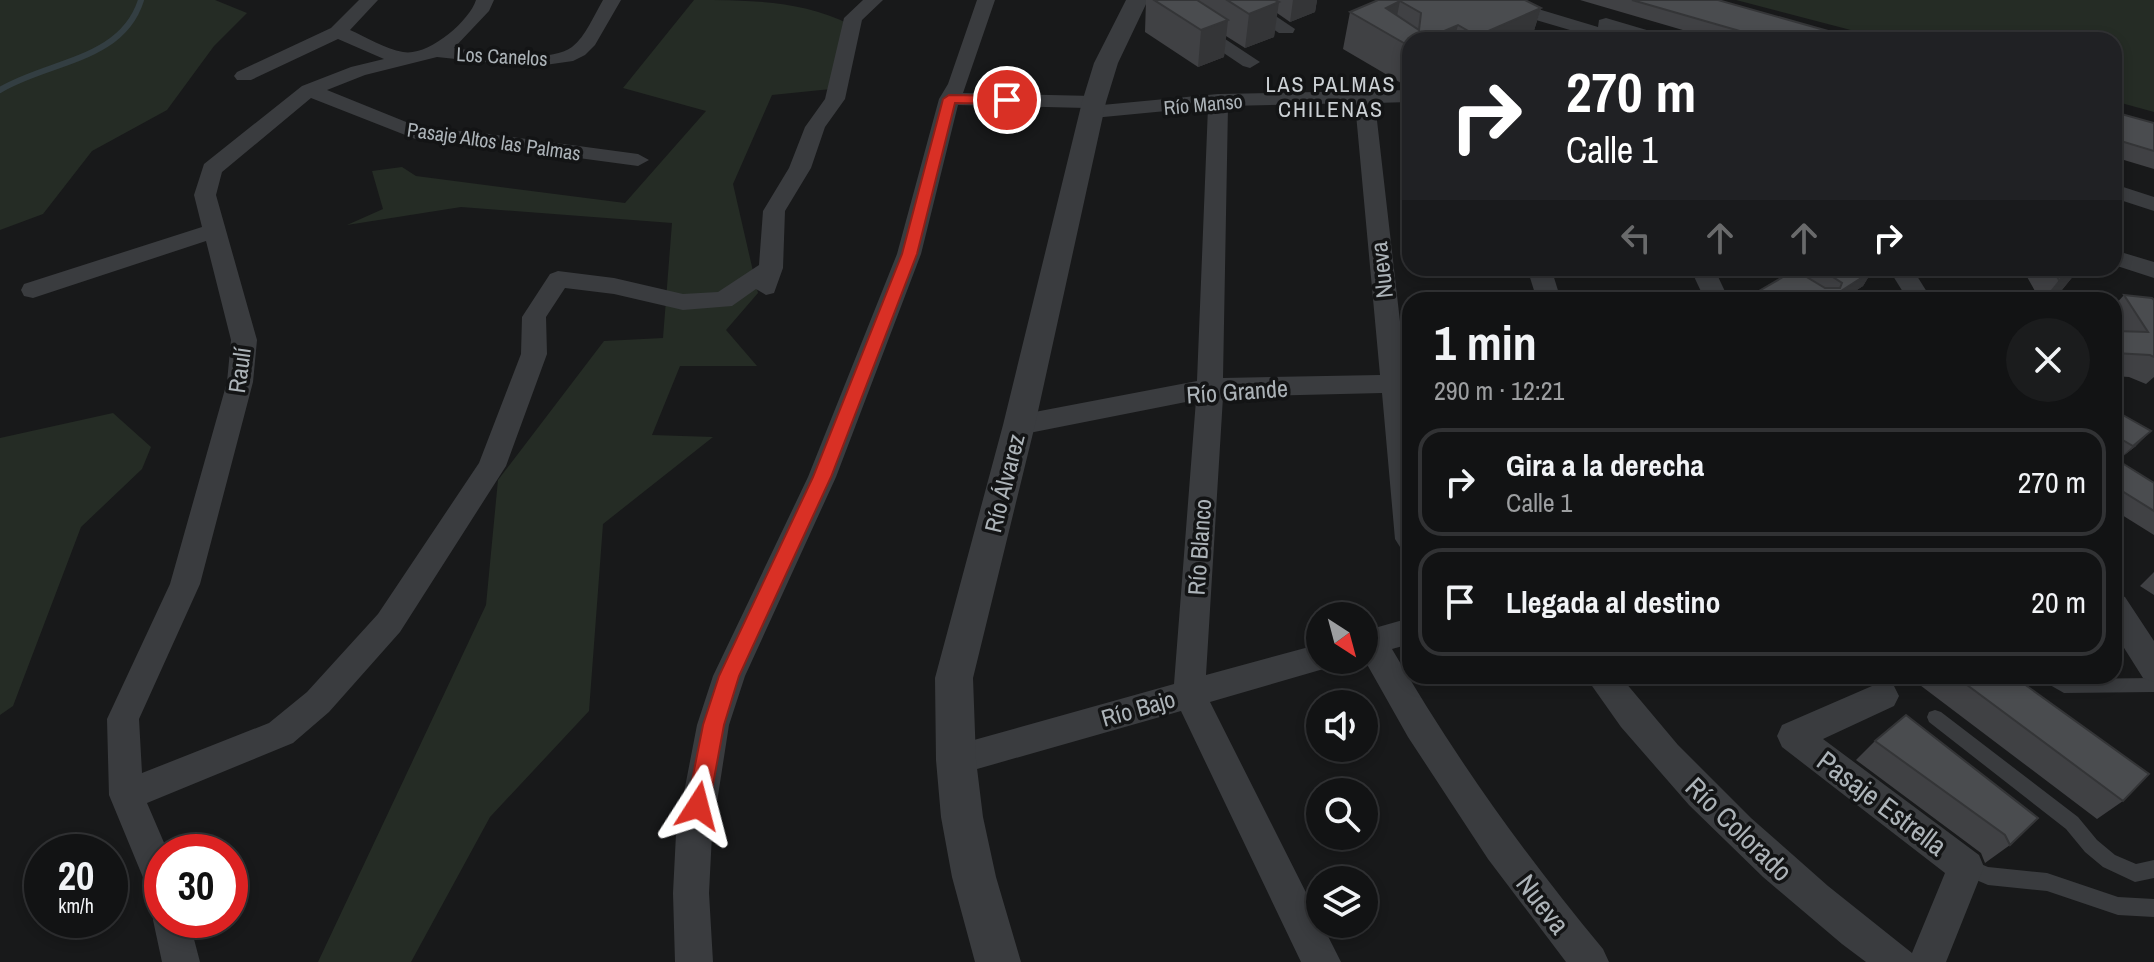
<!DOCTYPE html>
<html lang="es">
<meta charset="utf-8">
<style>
:root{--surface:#121314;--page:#1b1c1d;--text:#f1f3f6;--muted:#9c9ea0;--line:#313234}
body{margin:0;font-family:"Archivo Narrow",sans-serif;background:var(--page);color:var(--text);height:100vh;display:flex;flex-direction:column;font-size:30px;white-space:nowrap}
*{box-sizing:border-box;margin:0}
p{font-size:26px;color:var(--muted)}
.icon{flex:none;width:44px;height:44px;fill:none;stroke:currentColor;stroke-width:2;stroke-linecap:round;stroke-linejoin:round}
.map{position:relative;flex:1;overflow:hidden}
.side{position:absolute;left:1402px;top:292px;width:720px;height:392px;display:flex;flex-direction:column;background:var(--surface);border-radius:24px;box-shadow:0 4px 12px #0003,0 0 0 2px var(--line)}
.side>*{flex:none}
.guide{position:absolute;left:1402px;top:32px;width:720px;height:244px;border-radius:24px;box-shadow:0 4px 12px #0003,0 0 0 2px var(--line);background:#202124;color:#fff;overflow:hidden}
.needle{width:52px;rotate:144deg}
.tools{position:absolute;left:1306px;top:602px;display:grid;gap:16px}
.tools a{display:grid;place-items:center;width:72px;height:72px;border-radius:50%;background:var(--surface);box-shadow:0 4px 12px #0003,0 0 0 2px var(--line);font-size:40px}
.speed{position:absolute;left:24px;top:834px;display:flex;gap:16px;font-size:40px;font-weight:700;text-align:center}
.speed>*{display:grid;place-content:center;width:104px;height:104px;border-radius:50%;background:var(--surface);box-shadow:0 4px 12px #0003,0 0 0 2px var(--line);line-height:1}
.speed small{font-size:20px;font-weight:400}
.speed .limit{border:12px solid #d22;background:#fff;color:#111}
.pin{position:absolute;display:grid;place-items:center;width:68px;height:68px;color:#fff;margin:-34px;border:4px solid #fff;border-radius:50%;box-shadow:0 2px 8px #0007}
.me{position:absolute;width:88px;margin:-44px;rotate:9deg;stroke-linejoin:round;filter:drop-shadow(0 0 6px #0008)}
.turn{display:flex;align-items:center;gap:28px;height:168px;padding:0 32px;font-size:36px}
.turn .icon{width:104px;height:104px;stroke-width:2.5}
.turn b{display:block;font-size:56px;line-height:68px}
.lanes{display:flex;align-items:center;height:76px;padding:0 32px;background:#0003;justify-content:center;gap:40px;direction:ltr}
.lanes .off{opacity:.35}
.round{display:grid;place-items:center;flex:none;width:84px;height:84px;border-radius:42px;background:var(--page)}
.summary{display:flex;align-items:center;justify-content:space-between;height:136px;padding:0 32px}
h1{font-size:48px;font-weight:700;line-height:60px}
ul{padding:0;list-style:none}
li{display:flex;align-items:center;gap:24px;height:108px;margin:0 16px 12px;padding:0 16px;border:4px solid var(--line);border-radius:24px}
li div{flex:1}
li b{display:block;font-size:30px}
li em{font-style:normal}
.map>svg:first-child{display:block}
</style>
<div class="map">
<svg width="2154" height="962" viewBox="0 0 2154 962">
<rect width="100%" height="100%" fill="#18191a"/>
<path fill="#252c25" d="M0,0H215L247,13L214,46L167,110L92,151L43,214L0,230Z
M694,0C746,0 801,0 849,24L831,89L772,95L733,184L758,293L726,330L757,366H680L652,435L713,437L603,524L589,711L490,817L411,962H318L486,605L498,480L604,341L663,338L672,223L461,207L347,225L383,209L372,171L402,167L416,176L625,203L706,111L623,88Z
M1736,0H2154V112L2114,101V40H1889Z
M113,413L151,447L142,469L81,527L13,706L0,715V438Z"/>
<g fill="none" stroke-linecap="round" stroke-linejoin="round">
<path stroke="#333e42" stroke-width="6" d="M0,90C48,61 122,61 141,0"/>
<path fill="#3a3c3f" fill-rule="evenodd" d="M1766,268H1781L1831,300H1816Z
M2041,676H2062L2067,679L2154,678V692L2064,693L2043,681Z
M1935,710L1941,712L2078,817L2097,840L2115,855L2136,864L2154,860V878L2135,882L2103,867L2085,852L2066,829L1929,722L1927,717L1929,712Z
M1966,858L1988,867L2047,873L2118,897L2154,899V917L2118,915L2047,891L1988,885L1960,873L1957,867L1960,861Z"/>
<path fill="#3a3c3f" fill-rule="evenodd" d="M359,0H378L350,30C366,37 385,49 403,52C427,57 469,22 476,0H494L489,11L454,48C484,52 546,65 572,47C586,36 594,15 603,0H621L595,45L585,55L573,61L531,67L437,57L365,75L327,90L421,128L474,132L638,154L649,160L638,166L474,144L418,140L311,98L222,172L216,195L257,340L253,382L200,584L139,719L142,773L269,723L307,692L378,614L479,463L521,354L522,317L550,274L558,271L614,278L683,294L718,292L759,265L763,211L789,168L805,127L825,99L844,18L863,0H883L862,20L845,99L825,127L811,168L785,211L783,268L774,293L766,295L756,289L732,306L683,310L614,294L565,288L546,317L547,354L506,466L400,632L329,712L293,743L147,803L168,852H162V898L149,892L109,795L107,719L170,584L227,382L231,340L206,241L33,298L24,296L21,290L24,284L202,227L194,195L204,164L302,86L351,67L384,59L338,39L251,80H237L234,76L237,72L331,28Z
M977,0H995L963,93L1094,96L1101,98L1104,102L1102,105L1218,94L1410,90V102L1375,103L1406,374H1410V550L1400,547L1395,539L1382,393L1223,397L1206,675L1320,644V660H1334L1331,667L1320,670L1210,702L1341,962H1301L1181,711L956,775L944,771L939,760L944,749L956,745L1174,684L1196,400L1019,435L1010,432L1006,425L1010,418L1019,415L1197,381L1208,107L1093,118L1086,116L1083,112L1086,108L958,105L921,254L836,477L745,676L729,725L712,834L709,893L713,962H675L673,893L676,834L697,725L713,676L808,477L897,254L939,99L948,84ZM1355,103L1380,375L1223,378L1228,106Z
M1145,0H1166L1260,62L1250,68L1243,66Z
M1230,0H1252L1295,29L1293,33H1279Z
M1479,0H1508L1598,27L1599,20L1606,18L1667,36L1669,40H1604L1482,4Z
M2114,184L2154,197V211L2114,198Z
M2114,250L2154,262V278L2114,265Z
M1527,268H1551L1561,300H1537Z
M1690,268H1714L1729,300H1705Z
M1888,268H1912L1932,300H1908Z
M2114,593L2125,597L2154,641V682L2143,678L2114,632Z
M1410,618V644L1392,649C1454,756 1524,854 1603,949L1609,962H1566L1488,859L1408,737L1364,659V631Z
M1585,676H1620L1678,745L1751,818L1828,886L1912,953L1945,873L1782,747L1777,736L1782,725L1872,686L1883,682L1894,686L1899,696L1894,706L1823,739L1979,855L1984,867L1946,962H1866L1842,944L1763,877L1689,805L1621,727Z
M162,905V920H189L200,962H162L153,920L158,907Z"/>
<path fill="#3a3c3f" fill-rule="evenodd" d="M1126,0H1148L1118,63L1106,102L1035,425L973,678L976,760L983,817L996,877L1021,962H975L952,877L941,817L936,760L935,678L1003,425L1082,102L1094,63Z"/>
</g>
<path fill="#404144" d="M1146,0H1317L1315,12L1290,22L1277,13L1274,37L1245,48L1226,36L1224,57L1198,67L1145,32Z
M1378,0L1541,8L1531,40H1410V79L1401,83L1343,49L1350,12Z
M1580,0H1718L1860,40H1717Z
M2114,112L2154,123V169L2114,157Z
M1791,268H1867L1872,271L1863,286L1841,300H1754L1759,291L1795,270Z
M2022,268H2078L2079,269L2061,291L2044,300H2040Z
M2124,295L2154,300V377L2146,384L2129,377L2114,376V306Z
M2114,410L2136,446L2118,460L2114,458Z
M2114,458L2154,483V535L2114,510Z
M2154,572V595L2140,586Z
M1908,676H2013L2123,801L2097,819Z
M1875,741L2038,818L2010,845L1985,863L1981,853L1856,760Z"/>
<path fill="#343537" d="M1293,0H1317L1315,12L1290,22Z
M1400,1L1393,36L1386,8Z
M1279,2L1274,37L1245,48L1249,14Z
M1541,8L1531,40H1476L1477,36Z
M1228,20L1224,57L1198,67L1201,30Z
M1458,25L1454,40H1423Z
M1409,46L1410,79L1401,83Z
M2079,269L2061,291L2043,300L2059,280Z
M1872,271L1863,286L1841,300H1827Z
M2151,431L2136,446L2118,460L2133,446Z"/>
<path fill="#4a4c4f" stroke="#343537" stroke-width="2" fill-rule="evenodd" d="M1154,0H1197L1228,20L1201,30Z
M1227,0H1275L1279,2L1249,14Z
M1378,0H1525L1541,8L1477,36L1458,25L1423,40H1410L1409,46L1350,12ZM1400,1L1421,13L1419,30L1386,8Z
M1632,0H1718L1860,40H1771Z
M2114,112L2154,123V151L2114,139Z
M1819,268H1867L1872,271L1827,300H1773L1759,291L1795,270L1825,288H1840L1842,283Z
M2052,268H2078L2079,269L2059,280Z
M2124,295L2152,298L2154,300V357L2150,355L2114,353V331L2148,332Z
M2114,410L2151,431L2133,446L2114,435Z
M2114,458L2154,483V511L2114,486Z
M1955,676H2013L2149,774L2123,801Z
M1906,715L2038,818L2010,845L2005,835L1875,741Z"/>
<path fill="#d93025" stroke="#8d1f18" stroke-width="2" d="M949,95L1007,96L1014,100L1007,104L955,103L917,254L831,477L739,676L724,725L709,806L706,813L698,817L690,813L687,806L703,725L719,676L813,477L902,254L943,99Z"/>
<g text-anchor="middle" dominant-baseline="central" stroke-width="7" stroke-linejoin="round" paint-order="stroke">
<g font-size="20" fill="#acb3b8" stroke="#131415">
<text transform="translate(502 56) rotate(3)">Los Canelos</text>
<text transform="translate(1203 104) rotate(-5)">Río Manso</text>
<text transform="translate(494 141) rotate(8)">Pasaje Altos las Palmas</text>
</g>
<g font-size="22" letter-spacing="2" fill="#ccd1d5" stroke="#131415">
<text x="1331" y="84">LAS PALMAS<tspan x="1331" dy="25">CHILENAS</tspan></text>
</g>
<g font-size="24" fill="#acb3b8" stroke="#131415">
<text transform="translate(1381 270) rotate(-96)">Nueva</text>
<text transform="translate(239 370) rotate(-82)">Raulí</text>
<text transform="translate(1237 391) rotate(-4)">Río Grande</text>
<text transform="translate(1004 483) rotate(-76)">Río Álvarez</text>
<text transform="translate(1199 547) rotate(-86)">Río Blanco</text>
<text transform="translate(1138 708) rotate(-16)">Río Bajo</text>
</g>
<g font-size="28" fill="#acb3b8" stroke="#131415">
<text transform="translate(1882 803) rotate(37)">Pasaje Estrella</text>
<text transform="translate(1739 829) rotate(44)">Río Colorado</text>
<text transform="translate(1543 904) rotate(52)">Nueva</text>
</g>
</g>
</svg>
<div class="tools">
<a><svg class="needle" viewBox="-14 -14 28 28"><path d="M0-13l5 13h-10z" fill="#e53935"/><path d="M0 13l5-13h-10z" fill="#9c9ea0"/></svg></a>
<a><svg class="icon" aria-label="sound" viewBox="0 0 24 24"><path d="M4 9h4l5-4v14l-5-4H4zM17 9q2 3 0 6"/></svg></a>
<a><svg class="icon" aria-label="search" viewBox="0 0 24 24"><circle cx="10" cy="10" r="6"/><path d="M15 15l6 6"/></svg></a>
<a><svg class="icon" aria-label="layers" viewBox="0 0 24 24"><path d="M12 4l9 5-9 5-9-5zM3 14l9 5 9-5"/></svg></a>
</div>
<div class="speed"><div>20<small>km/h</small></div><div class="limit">30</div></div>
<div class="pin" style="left:1007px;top:100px;background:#d93025"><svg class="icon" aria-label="arrive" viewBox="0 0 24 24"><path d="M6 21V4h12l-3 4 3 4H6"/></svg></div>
<svg class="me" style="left:698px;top:806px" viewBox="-20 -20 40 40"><path d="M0-17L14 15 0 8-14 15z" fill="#d93025" stroke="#fff" stroke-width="4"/></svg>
<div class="guide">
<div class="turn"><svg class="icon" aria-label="right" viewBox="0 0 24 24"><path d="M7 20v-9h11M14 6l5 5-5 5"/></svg><div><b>270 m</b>Calle 1</div></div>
<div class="lanes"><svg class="icon off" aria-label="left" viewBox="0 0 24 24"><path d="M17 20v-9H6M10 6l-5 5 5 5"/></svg><svg class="icon off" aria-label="ahead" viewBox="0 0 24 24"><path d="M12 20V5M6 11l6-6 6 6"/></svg><svg class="icon off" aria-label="ahead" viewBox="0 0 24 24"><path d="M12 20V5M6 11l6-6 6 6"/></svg><svg class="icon" aria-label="right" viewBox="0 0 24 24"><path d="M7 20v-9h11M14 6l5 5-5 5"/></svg></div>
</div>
<section class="side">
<div class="summary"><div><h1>1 min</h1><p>290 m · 12:21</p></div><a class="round"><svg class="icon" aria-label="close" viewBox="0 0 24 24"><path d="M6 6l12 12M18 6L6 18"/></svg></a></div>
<ul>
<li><svg class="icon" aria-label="right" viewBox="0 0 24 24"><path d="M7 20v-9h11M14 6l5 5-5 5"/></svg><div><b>Gira a la derecha</b><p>Calle 1</p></div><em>270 m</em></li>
<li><svg class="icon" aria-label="arrive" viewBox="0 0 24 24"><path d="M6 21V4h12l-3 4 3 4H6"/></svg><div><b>Llegada al destino</b></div><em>20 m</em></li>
</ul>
</section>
</div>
